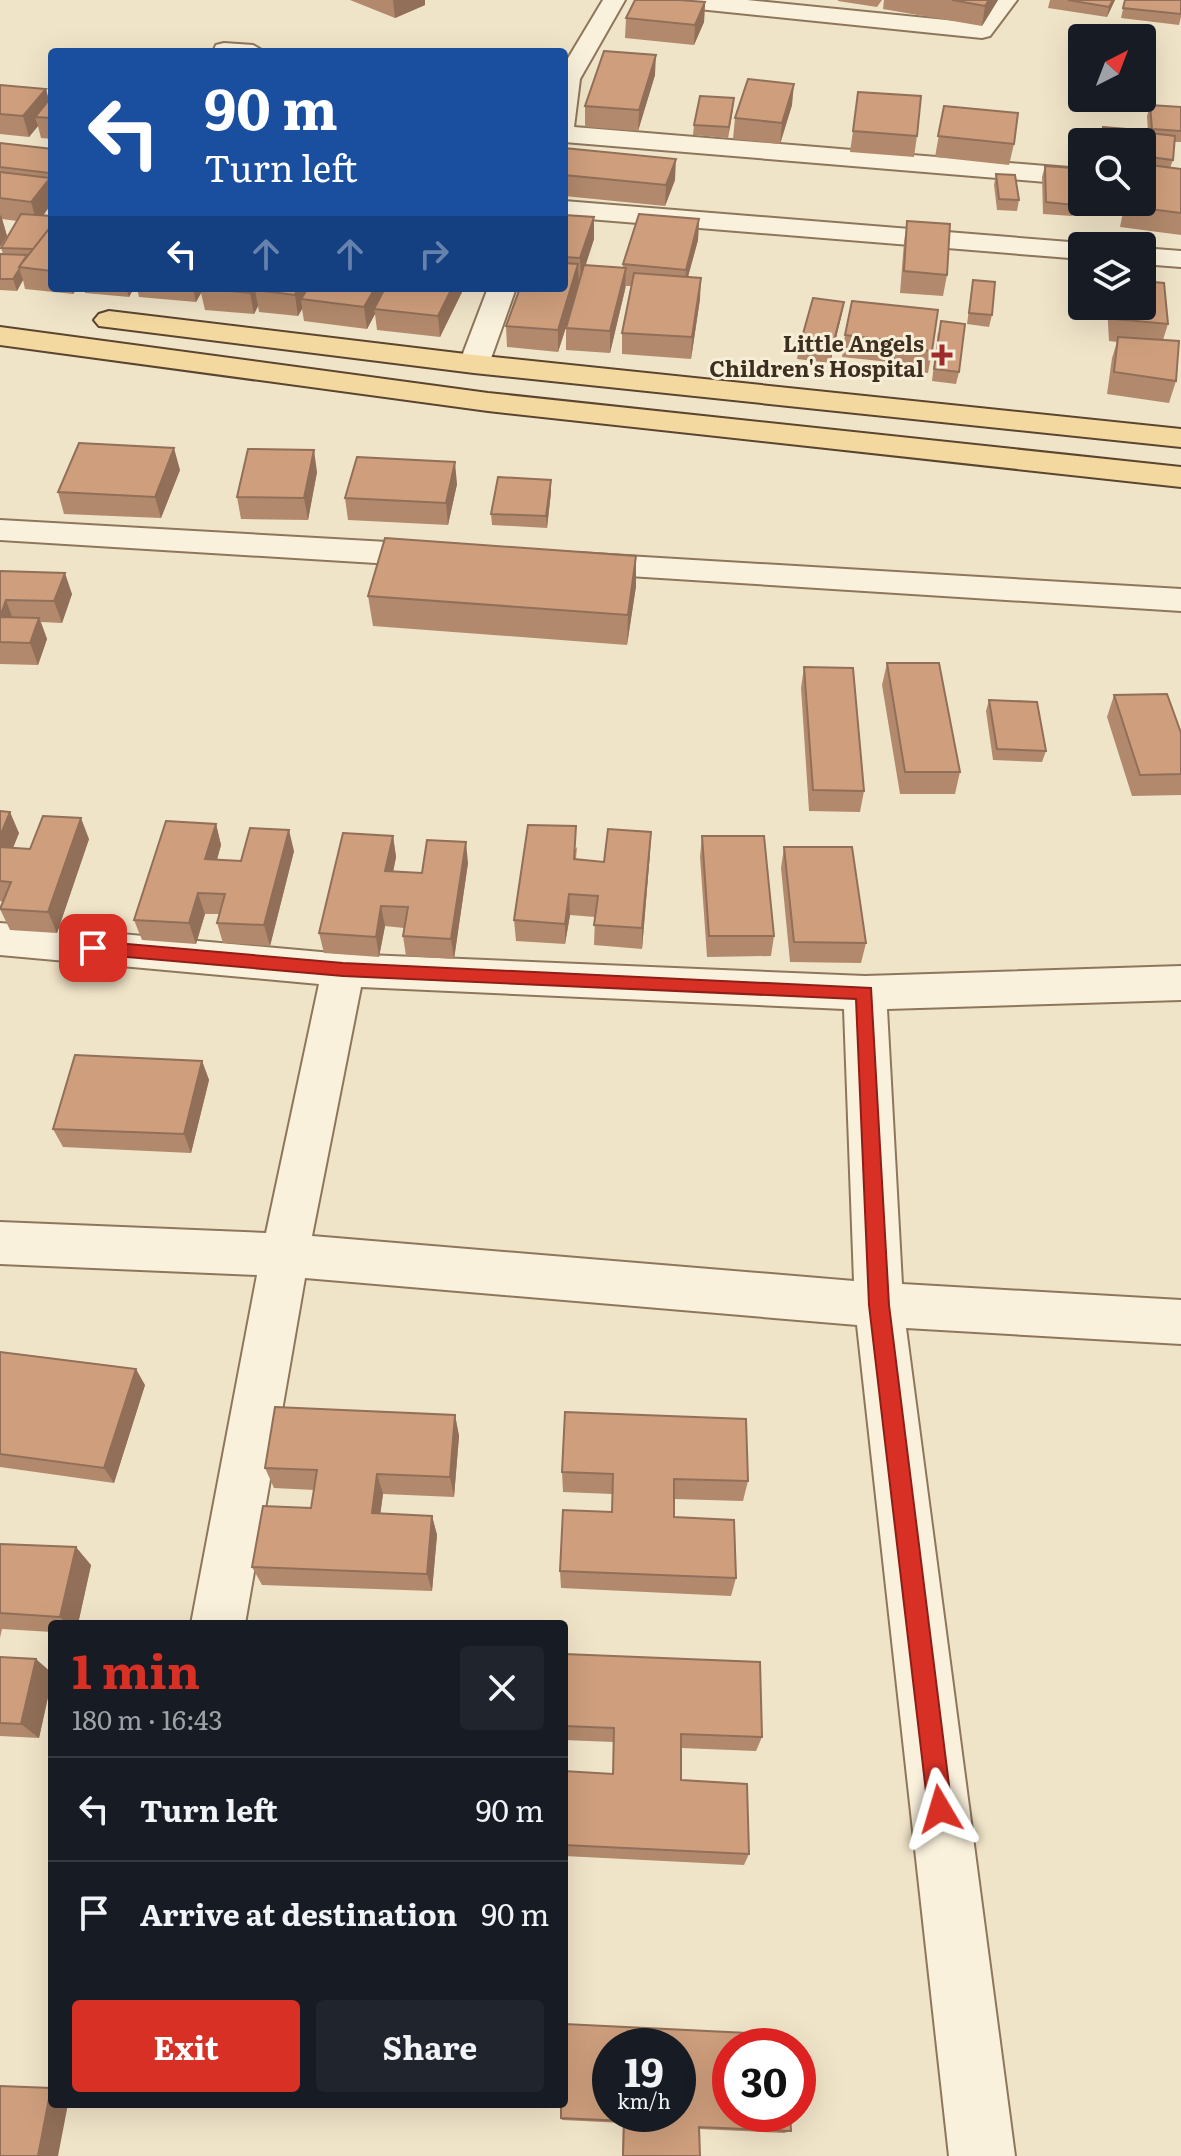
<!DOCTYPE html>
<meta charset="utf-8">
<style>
:root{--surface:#171b24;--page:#20242c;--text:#f1f3f6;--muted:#9ea1a6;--line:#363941;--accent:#d93025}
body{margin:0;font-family:Literata,serif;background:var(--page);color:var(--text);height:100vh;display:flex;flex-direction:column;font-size:30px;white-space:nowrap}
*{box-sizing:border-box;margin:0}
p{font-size:26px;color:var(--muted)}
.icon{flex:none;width:44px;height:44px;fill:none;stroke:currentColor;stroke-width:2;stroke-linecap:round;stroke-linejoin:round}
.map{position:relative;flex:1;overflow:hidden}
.side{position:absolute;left:48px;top:1620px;width:520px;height:488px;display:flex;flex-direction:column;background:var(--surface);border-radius:8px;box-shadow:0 8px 32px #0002}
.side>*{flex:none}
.banner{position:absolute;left:48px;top:48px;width:520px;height:244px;border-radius:8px;box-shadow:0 8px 32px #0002;background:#1a4fa0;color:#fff;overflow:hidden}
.needle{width:52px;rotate:42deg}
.controls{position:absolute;left:1068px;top:24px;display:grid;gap:16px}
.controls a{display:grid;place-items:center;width:88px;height:88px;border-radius:8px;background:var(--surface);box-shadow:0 8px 32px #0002;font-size:40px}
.speed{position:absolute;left:592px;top:2028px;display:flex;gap:16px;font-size:40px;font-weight:700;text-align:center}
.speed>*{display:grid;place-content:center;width:104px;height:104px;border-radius:50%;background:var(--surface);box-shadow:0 8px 32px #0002;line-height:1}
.speed small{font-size:20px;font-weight:400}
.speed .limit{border:12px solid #d22;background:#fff;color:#111}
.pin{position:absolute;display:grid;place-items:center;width:68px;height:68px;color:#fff;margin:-34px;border-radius:16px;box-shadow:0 4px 12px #0006}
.me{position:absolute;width:88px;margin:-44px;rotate:353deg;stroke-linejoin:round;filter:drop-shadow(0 0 6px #0008)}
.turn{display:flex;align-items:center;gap:28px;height:168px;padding:0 24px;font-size:36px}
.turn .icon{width:104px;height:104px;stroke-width:2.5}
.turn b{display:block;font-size:56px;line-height:68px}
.lanes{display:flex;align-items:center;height:76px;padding:0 24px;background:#0003;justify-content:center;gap:40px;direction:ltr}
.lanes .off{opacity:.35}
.round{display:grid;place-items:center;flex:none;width:84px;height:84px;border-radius:8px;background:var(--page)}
.overview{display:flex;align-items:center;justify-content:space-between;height:136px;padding:0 24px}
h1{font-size:48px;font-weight:700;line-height:60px;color:var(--accent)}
.cta{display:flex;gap:16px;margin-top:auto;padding:16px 24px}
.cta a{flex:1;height:92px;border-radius:8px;background:var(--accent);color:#fff;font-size:32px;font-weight:700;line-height:92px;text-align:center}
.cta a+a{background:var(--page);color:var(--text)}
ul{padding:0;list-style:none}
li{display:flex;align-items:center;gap:24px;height:104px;padding:0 24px;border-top:2px solid var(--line)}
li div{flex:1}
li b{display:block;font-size:30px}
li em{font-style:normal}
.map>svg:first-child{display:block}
</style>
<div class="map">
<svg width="1181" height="2156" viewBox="0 0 1181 2156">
<rect width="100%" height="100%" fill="#f0e4c8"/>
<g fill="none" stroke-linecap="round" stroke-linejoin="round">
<g stroke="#8d765c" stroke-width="4">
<path id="minor" d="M603,0H625L580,79L574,127L1082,169V185L564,142V65Z
M668,0H747L976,23L994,0H1017L990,36L982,38L679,7Z
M224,43L253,45L265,52H213L216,45Z
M564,201L1082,243L1092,246H1082V259L564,217Z
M1142,248L1181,251V267L1142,264Z
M488,288H516L489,364L485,370H463L459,364Z
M0,520L441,545L453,548L458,556L453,564L441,567L0,540Z
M577,553L1181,589V611L565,572L560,564L565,556Z
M0,923L343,954L865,976L1181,966V1000L887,1009L902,1284L1181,1300V1344L906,1328L1015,2156H949L857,1325L305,1278L245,1624H191L257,1275L0,1264V1222L266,1233L319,984L0,955ZM361,987L844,1009L854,1281L312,1236Z"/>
</g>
<g stroke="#5b4430" stroke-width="4">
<path id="major" d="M109,311L474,355L1181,429V447L474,373L99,326L94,320L99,314Z
M0,327L488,393L1181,467V487L488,411L0,345Z"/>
</g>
<use href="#minor" fill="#faf1dc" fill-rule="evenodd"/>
<use href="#major" fill="#f3d9a0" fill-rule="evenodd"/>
</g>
<path fill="#b2896c" d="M350,0H425V5L395,18Z
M838,0H882L877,7L838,1Z
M884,0H998L982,26L883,9Z
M1050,0H1115L1107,17L1048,8Z
M1125,0H1181V17L1179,25L1121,18Z
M705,2L704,22L694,45L625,38L626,18Z
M655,75L638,131L585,127V106Z
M0,85L46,89L49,101L52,96V139L41,138L38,126L29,137L0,134Z
M1142,88L1145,96L1142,106L1081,100L1082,96V98H1142Z
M734,98L728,138L693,135L694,125Z
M792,105L780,144L733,139L735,118Z
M1150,105L1181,107V142H1174L1173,160L1170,168L1181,169V235L1120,227L1125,202H1142V142H1131L1134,131L1148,132L1147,116Z
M944,106L1014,144L1009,165L935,157Z
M853,131L917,136L914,157L850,152Z
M0,143L52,149V203L43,216H52V288H78L73,294L25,289L23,280L17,291L0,290V254H3L1,248L17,221L2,219L7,236L0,247Z
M564,148L675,180L665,206L564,196Z
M1045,166L1074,205L1072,216L1043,214L1042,177Z
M996,174L1019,200L1017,211L997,210L994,185Z
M564,215L594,217V239L585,265L623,268V264L699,219L698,240L688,277L700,299L691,359L622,354V333L632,286H626L610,353L566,350V328L572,309L558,352L507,347L506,326L564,288Z
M907,221L947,275L943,296L900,293L904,242Z
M973,280L992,315L989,327L967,324Z
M84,288H134L129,297L85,293Z
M137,288H462V292L440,337L377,330L375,314L367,329L304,321L302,309L298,316L259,312L258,306L254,314L205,310L201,293L196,302L139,297Z
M852,301L932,351L928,373L888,368L889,362L842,357L845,335Z
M1107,306H1142L1168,324L1163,340L1176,381L1169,403L1107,394L1112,358L1117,342L1109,341Z
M842,313L830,363L797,359L799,348Z
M938,332L959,372L956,384L932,381Z
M180,470L161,518L64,514L58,492Z
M317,472L308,520L241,519L237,497Z
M457,484L448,525L348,520L345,498Z
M551,492L547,528L492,525L491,514Z
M0,571L72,594L62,623L41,622L47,639L38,665L0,664Z
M636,586L627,645L373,626L368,596Z
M887,663L960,772L955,794H900L882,685Z
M804,667L864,791L860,812L809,811L801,688Z
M1114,695L1181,733V795L1132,796L1107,717Z
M989,700L1046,751L1042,762L993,760L986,711Z
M0,811L19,833L13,848L30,849L89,839L57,933L10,930L0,909L3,902L0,901Z
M216,824L221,845L217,860L241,861L294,851L270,946L223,943L217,923L219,914H205L196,944L142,940L134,920Z
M393,836L396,857L393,872L422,873L468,863L454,959L406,956L403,936L404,928L385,926L379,957L324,953L319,933Z
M702,836L774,936L771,956L707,957L700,857Z
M577,847L576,859L604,862L650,853L642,949L594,945L595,917L570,915L565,944L516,941L514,920Z
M784,847L866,943L861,963L790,962L781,868Z
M202,1061L209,1080L191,1153L63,1147L53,1129Z
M0,1352L145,1385L114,1483L0,1467Z
M455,1415L459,1436L454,1497L383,1494L380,1513L432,1516L437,1535L432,1591L262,1585L252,1567L311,1508L314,1490L274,1488L265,1468Z
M562,1472L748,1481L743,1501L674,1499V1517L736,1578L731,1596L561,1588L560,1571L612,1512V1494L563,1492Z
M0,1544L91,1565L78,1624H52V1632L2,1629L0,1638Z
M564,1654L762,1737L756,1751L681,1748V1780L749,1854L744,1865L564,1856V1771L613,1774V1742L564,1740Z
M0,1657L52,1673V1679L39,1738L0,1736Z
M561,2118L791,2131L784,2133L699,2129L700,2156H622L623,2123L562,2120Z"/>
<path fill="#916f58" d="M393,0H425V5L395,18Z
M989,0H998L982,26L985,6Z
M1113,0H1115L1114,2L1107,17L1109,7Z
M705,2L704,22L694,45L695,25Z
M656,55L655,75L638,131L639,110Z
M794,84L792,105L780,144L782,123Z
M46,89L51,110L35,117L38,126L29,137L23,116Z
M734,98L733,109L728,138L729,127Z
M676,159L675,180L665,206L666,185Z
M50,178L52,185L48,188L52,203L37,223L31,202Z
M1,215L7,236L0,247V216Z
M594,217V239L581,280L580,258Z
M699,219L698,240L684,291L686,270Z
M578,264L579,286L558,352V330Z
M626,268L625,289L610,353V331Z
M19,269L23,280L17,291L13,279Z
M701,278L700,299L691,359L692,337Z
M71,288H78L73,294Z
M126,288H134L129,297Z
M193,288H204H200L201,293L196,302Z
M252,288H267L255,290L258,306L254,314L250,293Z
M298,288H314L301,299L302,309L298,316L295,295Z
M375,288H390L374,309L375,314L367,329L364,307Z
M452,288H462V292L440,337L438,316Z
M844,302L842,313L830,363L831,352Z
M174,448L180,470L161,518L155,497Z
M314,450L317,472L308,520L304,498Z
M455,462L457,484L448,525L446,503Z
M551,480V492L547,528L546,516Z
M636,556V586L627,645L628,615Z
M65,573L72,594L62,623L54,601Z
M6,600L14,622L0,617Z
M39,618L47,639L38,665L30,643Z
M10,812L19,833L5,867L0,856V836Z
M81,818L89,839L57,933L48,912Z
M216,824L221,845L211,880L205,859Z
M289,830L294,851L270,946L264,925Z
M651,832L650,853L642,949V928Z
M393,836L396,857L389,892L385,871Z
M466,842L468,863L454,959L451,939Z
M198,893L205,914L196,944L189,923Z
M569,894L570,915L565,944V924Z
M381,906L385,926L379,957L376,937Z
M202,1061L209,1080L191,1153L184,1134Z
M136,1369L145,1385L114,1483L104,1468Z
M455,1415L459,1436L454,1497L450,1477Z
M377,1474L383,1494L378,1532L372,1513Z
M432,1516L437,1535L432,1591L427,1574Z
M76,1547L91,1565L78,1624H67L60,1617Z
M36,1659L52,1673V1679L39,1738L21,1724Z
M51,2088L52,2104H68L58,2156H38Z"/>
<path fill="#cf9f7d" stroke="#916f58" stroke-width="2" fill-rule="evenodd" d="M635,0H680L705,2L695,25L626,18Z
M952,0H989L985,6Z
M1068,0H1113L1109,7Z
M1125,0H1181V14L1123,8Z
M604,51L656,55L639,110L585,106Z
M748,79L794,84L782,123L735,118Z
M0,85L46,89L23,116L0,114Z
M1142,88H1146L1145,96L1142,95Z
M858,92L921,96L917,136L853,131Z
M52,96V118L35,117Z
M700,96L734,98L729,127L694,125Z
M1150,105L1181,107V131L1152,129Z
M944,106L1018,113L1014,144L938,136Z
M1103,127L1126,129V142H1103Z
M1134,131L1175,136L1173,160L1142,156V142H1133Z
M0,143L52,149V170L49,173L0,167Z
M564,148L676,159L666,185L564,175Z
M1142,164L1181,169V213L1126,206L1127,202H1142Z
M1045,166L1073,168L1074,205L1046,202Z
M0,172L50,178L31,202L0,198Z
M996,174L1015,175L1019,200L999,199Z
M21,214L52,216V225L33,249L1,248Z
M639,214L699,219L686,270L623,264Z
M564,215L594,217L580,258L564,257Z
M907,221L950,224L947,275L904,271Z
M52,225V271L19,267Z
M0,254L27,255L19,267L20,268L13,279H0Z
M564,263L578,264L558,330L506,326L520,288H564Z
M584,265L626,268L610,331L566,328Z
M634,273L701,278L692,337L622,333Z
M973,280L995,282L992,315L969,313Z
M1142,281L1164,283L1168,324L1115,319L1114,306H1142Z
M200,288H252L250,293Z
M257,288H298L295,295L255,290Z
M308,288H375L364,307L301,299Z
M385,288H452L438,316L374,309Z
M813,298L844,302L831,352L799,348Z
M852,301L938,310L932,351L892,347L893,341L845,335Z
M941,321L965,324L959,372L934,369Z
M1118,337L1179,341L1176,381L1114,372Z
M79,443L174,448L155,497L58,492Z
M248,449L314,450L304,498L237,497Z
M357,457L455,462L446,503L345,498Z
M498,477L551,480L546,516L491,514Z
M385,538L636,556L628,615L368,596Z
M0,571L65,573L54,601L6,600L0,617Z
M0,617L39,618L30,643L0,642Z
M887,663H939L960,772H905Z
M804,667L853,668L864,791L813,790Z
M1167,694L1181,733V774L1140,775L1114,695Z
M989,700L1037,702L1046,751L997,749Z
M0,811L10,812L0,836Z
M43,816L81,818L48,912L0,909L11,882L0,881V847L30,849Z
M166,821L216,824L205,859L241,861L250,828L289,830L264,925L217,923L225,894L198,893L189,923L134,920Z
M528,825L576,826L574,859L604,862L608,829L651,832L642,928L594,925L598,896L569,894L565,924L514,920Z
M343,833L393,836L385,871L422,873L427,840L466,842L451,939L403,936L408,907L381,906L376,937L319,933Z
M702,836H764L774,936H709Z
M784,847H852L866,943L794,942Z
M75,1055L202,1061L184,1134L53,1129Z
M0,1352L136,1369L104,1468L0,1454Z
M275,1407L455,1415L450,1477L377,1474L372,1513L432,1516L427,1574L252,1567L263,1506L311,1508L317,1470L265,1468Z
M565,1412L746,1419L748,1481L674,1479V1517L734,1520L736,1578L560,1571L563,1510L612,1512L613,1474L562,1472Z
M0,1544L76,1547L60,1617L0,1613Z
M564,1654L760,1662L762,1737L681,1734V1780L747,1784L749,1854L564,1845V1771L613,1774L614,1728L564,1726Z
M0,1657L36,1659L21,1724L0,1723Z
M564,2024L788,2035V2046H730V2114H790L791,2131L699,2127L700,2156H623L624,2121L561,2118V2104H564ZM610,2046H678V2114H610Z
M0,2086L51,2088L38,2156H0Z"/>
<path fill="#d93025" stroke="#8d1f18" stroke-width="2" d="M93,941L343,963L871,988L889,1305L952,1809L948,1818L940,1821L931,1818L928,1809L869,1305L856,999L343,976L93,954L85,948Z"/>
<path fill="#9e2a2b" stroke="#f7eed8" stroke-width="3" d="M938 343h8v8h8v8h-8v8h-8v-8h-8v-8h8z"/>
<g text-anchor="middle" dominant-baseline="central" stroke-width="6" stroke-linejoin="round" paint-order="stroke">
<g font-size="22" font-weight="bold" fill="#3d2e20" stroke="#f7eed8" text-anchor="end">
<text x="924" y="342">Little Angels<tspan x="924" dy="25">Children's Hospital</tspan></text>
</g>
</g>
</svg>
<div class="controls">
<a><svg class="needle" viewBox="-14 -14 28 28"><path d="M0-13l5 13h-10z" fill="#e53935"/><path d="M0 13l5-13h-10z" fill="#9ea1a6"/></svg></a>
<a><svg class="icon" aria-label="search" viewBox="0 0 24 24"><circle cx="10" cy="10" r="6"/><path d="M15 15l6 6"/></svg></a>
<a><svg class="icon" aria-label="layers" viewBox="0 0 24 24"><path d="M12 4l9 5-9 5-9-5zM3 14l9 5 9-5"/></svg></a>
</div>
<div class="speed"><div>19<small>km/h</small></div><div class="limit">30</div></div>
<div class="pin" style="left:93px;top:948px;background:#d93025"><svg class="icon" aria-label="arrive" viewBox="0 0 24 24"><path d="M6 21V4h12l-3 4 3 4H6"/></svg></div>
<svg class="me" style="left:940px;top:1809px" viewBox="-20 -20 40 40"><path d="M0-17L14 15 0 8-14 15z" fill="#d93025" stroke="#fff" stroke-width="4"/></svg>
<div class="banner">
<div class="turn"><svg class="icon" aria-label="left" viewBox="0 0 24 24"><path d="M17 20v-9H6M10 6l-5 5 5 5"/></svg><div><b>90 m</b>Turn left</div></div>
<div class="lanes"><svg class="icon" aria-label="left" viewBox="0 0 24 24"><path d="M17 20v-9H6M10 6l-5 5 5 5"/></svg><svg class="icon off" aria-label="ahead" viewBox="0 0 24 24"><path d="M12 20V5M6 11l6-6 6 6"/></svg><svg class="icon off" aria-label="ahead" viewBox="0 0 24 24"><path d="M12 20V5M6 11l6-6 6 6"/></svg><svg class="icon off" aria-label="right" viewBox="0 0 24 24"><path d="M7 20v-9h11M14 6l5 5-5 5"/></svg></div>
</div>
<section class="side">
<div class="overview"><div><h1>1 min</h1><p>180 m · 16:43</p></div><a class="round"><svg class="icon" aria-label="close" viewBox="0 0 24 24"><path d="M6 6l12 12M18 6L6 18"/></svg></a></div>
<ul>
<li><svg class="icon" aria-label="left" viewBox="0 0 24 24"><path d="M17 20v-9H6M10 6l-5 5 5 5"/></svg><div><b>Turn left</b></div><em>90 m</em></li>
<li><svg class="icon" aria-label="arrive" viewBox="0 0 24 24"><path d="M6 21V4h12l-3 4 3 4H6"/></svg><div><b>Arrive at destination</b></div><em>90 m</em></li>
</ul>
<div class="cta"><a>Exit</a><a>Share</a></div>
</section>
</div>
